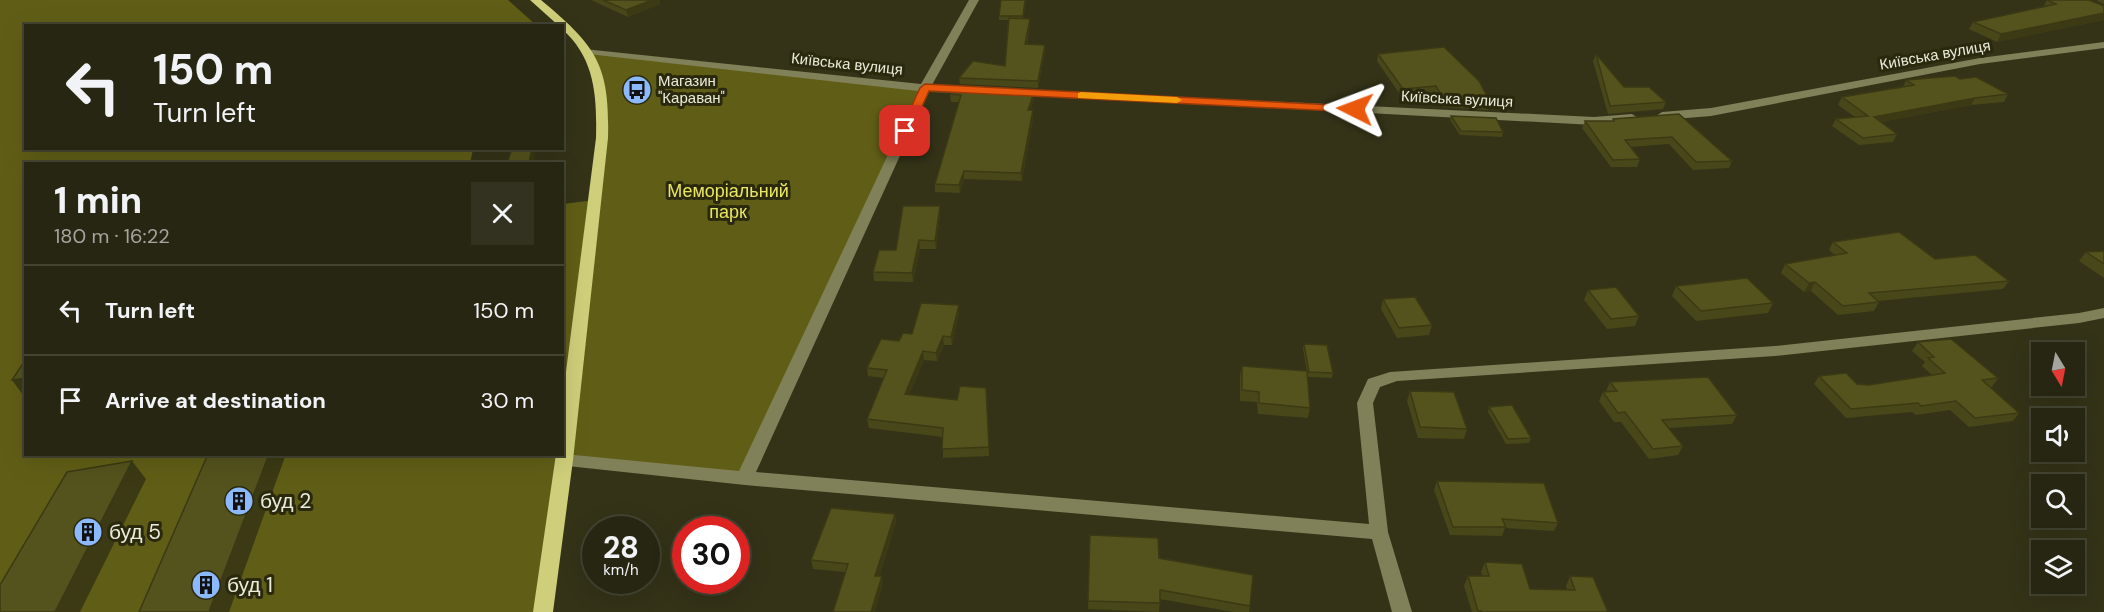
<!DOCTYPE html>
<meta charset="utf-8">
<style>
:root{--surface:#272612;--page:#333220;--text:#f1f3f6;--muted:#a4a59f;--line:#434332}
body{margin:0;font-family:"DM Sans",sans-serif;background:var(--page);color:var(--text);height:100vh;display:flex;flex-direction:column;font-size:22px;white-space:nowrap}
*{box-sizing:border-box;margin:0}
p{font-size:20px;color:var(--muted)}
.icon{flex:none;width:33px;height:33px;fill:none;stroke:currentColor;stroke-width:2;stroke-linecap:round;stroke-linejoin:round}
.map{position:relative;flex:1;overflow:hidden}
.sheet{position:absolute;left:24px;top:162px;width:540px;height:294px;display:flex;flex-direction:column;background:var(--surface);border-radius:0px;box-shadow:0 6px 24px #0002,0 0 0 2px var(--line)}
.sheet>*{flex:none}
.banner{position:absolute;left:24px;top:24px;width:540px;height:126px;border-radius:0px;box-shadow:0 6px 24px #0002,0 0 0 2px var(--line);background:#272612;color:var(--text);overflow:hidden}
.needle{width:39px;rotate:170deg}
.tools{position:absolute;left:2031px;top:342px;display:grid;gap:12px}
.tools a{display:grid;place-items:center;width:54px;height:54px;border-radius:0px;background:var(--surface);box-shadow:0 6px 24px #0002,0 0 0 2px var(--line);font-size:30px}
.speed{position:absolute;left:582px;top:516px;display:flex;gap:12px;font-size:30px;font-weight:700;text-align:center}
.speed>*{display:grid;place-content:center;width:78px;height:78px;border-radius:50%;background:var(--surface);box-shadow:0 6px 24px #0002,0 0 0 2px var(--line);line-height:1}
.speed small{font-size:15px;font-weight:400}
.speed .limit{border:9px solid #d22;background:#fff;color:#111}
.pin{position:absolute;display:grid;place-items:center;width:51px;height:51px;color:#fff;margin:-26px;border-radius:12px;box-shadow:0 3px 9px #0006}
.me{position:absolute;width:66px;margin:-33px;rotate:273deg;stroke-linejoin:round;filter:drop-shadow(0 0 4px #0008)}
.turn{display:flex;align-items:center;gap:21px;height:126px;padding:0 30px;font-size:27px}
.turn .icon{width:78px;height:78px;stroke-width:2.5}
.turn b{display:block;font-size:42px;line-height:51px}
.round{display:grid;place-items:center;flex:none;width:63px;height:63px;border-radius:0px;background:var(--page)}
.overview{display:flex;align-items:center;justify-content:space-between;height:102px;padding:0 30px}
h1{font-size:36px;font-weight:800;line-height:45px}
ul{padding:0;list-style:none}
li{display:flex;align-items:center;gap:18px;height:90px;padding:0 30px;border-top:2px solid var(--line)}
li div{flex:1}
li b{display:block;font-size:22px}
li em{font-style:normal}
.map>svg:first-child{display:block}
</style>
<div class="map">
<svg width="2104" height="612" viewBox="0 0 2104 612">
<rect width="100%" height="100%" fill="#343318"/>
<path fill="#605e16" d="M0,0H508L536,25L26,26V148L473,149L470,164H26V454H562L563,204L595,200L602,138L588,51L925,88L745,478L564,460L543,612H0Z"/>
<g fill="none" stroke-linecap="round" stroke-linejoin="round">
<path fill="#808059" fill-rule="evenodd" d="M969,0H979L932,85L973,87L979,90L973,93L929,92L756,472L1369,524L1357,403L1368,379L1390,372L1775,346L2079,313L2104,308V318L2079,323L1775,356L1397,381L1380,387L1373,403L1388,532L1412,612H1392L1372,539L745,485L558,465L555,460L558,455L564,454L739,471L918,91L588,54L584,53V49L921,84Z
M2104,42V48L1980,64L1711,116L1662,120L1656,116L1662,112L1711,108L1980,58Z
M1015,89L1594,117L1632,114L1638,118L1632,122L1594,125L1011,94V90Z"/>
<path fill="#cfce7a" fill-rule="evenodd" d="M530,0H541C596,46 610,64 608,138L573,460L553,612H533L556,454H562V403L596,138C597,96 595,58 562,29V26H559Z"/>
</g>
<path fill="#484719" d="M591,0H660V4L628,17Z
M1001,0H1026L1023,19H1030V25L1027,44L1045,45V52L1038,88L960,84L959,78L1005,66L1008,20H999V16Z
M2047,0L2104,6V20L1997,42L1969,29L1973,22L2043,7Z
M2098,0H2104V4L2097,1Z
M1378,54L1490,102L1488,110L1443,107L1434,93L1401,96L1377,61Z
M1596,54L1624,87L1666,102L1663,109L1608,114L1593,61Z
M1960,79L2008,94L2004,102L1971,105L1881,122L1897,134L1893,142L1859,145L1832,126L1836,119L1855,117L1838,105L1842,97L1903,87L1906,80Z
M950,94L1034,99L1030,110L1033,118L1022,181L964,179L960,193L935,192V184L959,102H951Z
M1679,114L1732,161L1729,168L1693,170L1669,144L1630,147L1640,159L1637,167H1611L1582,128L1585,121H1613V119Z
M1451,116L1503,132L1502,137L1460,135L1450,120Z
M940,214L936,249H920L913,282L874,281L873,272L896,250Z
M1833,242L1935,259L2009,281L2003,289L1878,301L1879,302L1874,311L1838,315L1811,291L1804,292L1781,273L1785,264L1835,255L1829,250Z
M2104,251V278L2079,261L2086,252Z
M1676,286L1773,303L1768,313L1696,321L1672,296Z
M1588,290L1639,316L1635,326L1607,329L1584,300Z
M1383,299L1432,325L1429,335L1397,338L1381,309Z
M959,305V313L952,345H944L937,361L924,360L909,395L957,400L986,388L989,456L943,458V437L869,428L867,419L884,378L868,376L867,368L899,341Z
M1918,342L1998,378L1992,387H1990L2019,413L2013,421L1969,427L1950,410L1916,415L1912,412L1846,418L1814,384L1819,376L1857,384L1869,385L1932,375L1922,366L1925,362L1912,351Z
M1304,344L1333,373L1332,378L1308,377L1303,349Z
M1242,366L1310,408L1308,418L1258,414L1257,402L1240,401V376Z
M1610,382L1737,415L1732,424L1669,428L1683,446L1678,455L1649,459L1621,422H1614L1599,401L1603,392L1606,391Z
M1410,391L1467,429L1464,439L1418,438L1407,401Z
M1489,407L1531,438L1529,443L1506,444L1488,412Z
M1437,481L1558,523L1554,531L1505,528L1502,536L1450,535L1434,490Z
M895,514L896,523L879,576L883,585L845,572L813,569L811,560Z
M1090,535L1250,606L1249,612H1233L1160,599L1159,612L1088,609Z
M1485,562L1530,589L1567,590L1566,586L1570,576L1608,612H1472L1464,586L1468,576H1483L1481,572Z"/>
<path fill="#3b3a14" d="M652,0H660V4L628,17L626,10Z
M2104,13V20L1997,42L2001,34Z
M1030,19V25L1025,50V44Z
M1045,45V52L1038,88V81Z
M1034,92V99L1028,118V110Z
M1975,98L1971,105L1870,124L1874,117Z
M1033,110V118L1022,181L1021,173Z
M532,148H536L533,164H529Z
M964,171V179L960,193L959,185Z
M940,206V214L936,249L935,241Z
M919,240L920,249L913,282L912,273Z
M1815,282L1811,291L1804,292L1809,283Z
M959,305V313L952,345L951,337Z
M943,336L944,345L937,361L936,353Z
M923,351L924,360L906,403L905,394Z
M26,378V394L23,395L12,380Z
M269,454H286L229,612H209Z
M132,461L146,479L80,612H55Z
M895,514L896,523L877,585L875,576Z
M882,576L883,585L875,612H871Z"/>
<path fill="#54531d" stroke="#3b3a14" stroke-width="1.5" d="M603,0H652L626,10Z
M1001,0H1025L1023,16H999Z
M2047,0H2089L2104,6V13L2001,34L1973,22L2056,4Z
M1009,18L1030,19L1025,44L1045,45L1038,81L959,78L973,61L1005,66Z
M1444,47L1479,81L1490,102L1444,100L1436,86L1403,89L1378,54Z
M1596,54L1624,87H1649L1666,102L1610,106Z
M1955,76L1960,79L1976,77L2008,94L1975,98L1874,117L1897,134L1863,138L1836,119L1868,116L1842,97L1914,85L1906,80Z
M953,88L1034,92L1028,110H1033L1021,173L964,171L959,185L935,184L961,95L950,94Z
M1679,114L1732,161L1696,162L1672,137L1625,140L1640,159L1613,160L1585,121H1614L1613,119Z
M1451,116L1496,118L1503,132L1461,131Z
M512,148H532L529,164H507Z
M903,206H940L935,241L919,240L912,273L873,272L879,250H896Z
M1899,232L1935,259L1975,255L2009,281L1869,293L1879,302L1843,306L1815,282L1809,283L1785,264L1847,253L1833,242Z
M2104,251V264L2086,252Z
M1747,278L1773,303L1701,311L1676,286Z
M1616,287L1639,316L1611,319L1588,290Z
M1415,297L1432,325L1399,328L1383,299Z
M921,303L959,305L951,337L943,336L936,353L923,351L905,394L957,400L960,386L986,388L989,447L942,449L943,428L867,419L887,370L867,368L881,339L899,341L903,333L912,334Z
M1951,339L1998,378L1982,380L2019,413L1975,418L1956,401L1921,406L1918,403L1851,409L1819,376L1846,373L1857,384L1869,385L1945,373L1928,358L1934,357L1918,342Z
M1304,344L1327,345L1333,373L1309,372Z
M26,359V378L12,380Z
M1242,366L1307,371L1310,408L1259,403V392L1242,390Z
M1708,377L1737,415L1662,420L1683,446L1653,449L1625,412L1618,413L1603,392L1617,391L1610,382Z
M1410,391L1454,392L1467,429L1420,427Z
M1512,405L1531,438L1508,439L1489,407Z
M208,454H269L209,612H139Z
M132,461L55,612H0V585L67,472Z
M1437,481L1544,483L1558,523L1502,519L1506,527H1453Z
M831,508L895,514L875,576H882L871,612H833L848,564L811,560Z
M1090,535L1158,538L1159,558L1253,575L1250,606L1160,590V603L1088,601Z
M1485,562L1522,564L1530,589L1575,590L1570,576L1593,577L1608,612H1482L1481,611H1478L1468,576H1489Z"/>
<path fill="#ea580c" stroke="#983908" stroke-width="1.5" d="M925,84L1355,106L1360,109L1355,112L929,91L911,131L905,134L901,133L900,131L920,88Z"/>
<path fill="#f59e0b" d="M1081,92L1177,97L1182,100L1177,103L1078,98V93Z"/>
<defs>
<g id="bus-disc" transform="scale(1.5)"><circle r="9.5" fill="#8cb9fc" stroke="#2a290e"/><path d="M-5-6H5V4H4V6H2V4H-2V6H-4V4H-5ZM-3.5-4V0h7V-4ZM-3.5 1.2v1.5H-2V1.2ZM2 1.2v1.5H3.5V1.2Z" fill="#111"/></g>
<g id="building-disc" transform="scale(1.5)"><circle r="9.5" fill="#8cb9fc" stroke="#2a290e"/><path d="M-4-6H4V6H1V3H-1V6H-4ZM-2.5-4.3h1.7v1.8h-1.7ZM.8-4.3h1.7v1.8H.8ZM-2.5-1h1.7V.8h-1.7ZM.8-1h1.7V.8H.8Z" fill="#111"/></g>
</defs>
<g fill-rule="evenodd">
<use href="#bus-disc" x="637" y="90"/>
<use href="#building-disc" x="239" y="501"/>
<use href="#building-disc" x="88" y="532"/>
<use href="#building-disc" x="206" y="585"/>
</g>
<g text-anchor="middle" dominant-baseline="central" stroke-width="6" stroke-linejoin="round" paint-order="stroke">
<g font-size="15" fill="#eaebda" stroke="#2a290e">
<text transform="translate(1935 55) rotate(-10)">Київська вулиця</text>
<text transform="translate(847 64) rotate(6)">Київська вулиця</text>
<text transform="translate(1457 99) rotate(3)">Київська вулиця</text>
</g>
<g font-size="15" fill="#eaebda" stroke="#2a290e" text-anchor="start">
<text x="658" y="81">Магазин<tspan x="658" dy="17">"Караван"</tspan></text>
</g>
<g font-size="18" fill="#e9e660" stroke="#2a290e">
<text x="728" y="191">Меморіальний<tspan x="728" dy="21">парк</tspan></text>
</g>
<g font-size="21" fill="#eaebda" stroke="#2a290e" text-anchor="start">
<text x="260" y="501">буд 2</text>
<text x="109" y="532">буд 5</text>
<text x="227" y="585">буд 1</text>
</g>
</g>
</svg>
<div class="tools">
<a><svg class="needle" viewBox="-14 -14 28 28"><path d="M0-13l5 13h-10z" fill="#e53935"/><path d="M0 13l5-13h-10z" fill="#a4a59f"/></svg></a>
<a><svg class="icon" aria-label="sound" viewBox="0 0 24 24"><path d="M4 9h4l5-4v14l-5-4H4zM17 9q2 3 0 6"/></svg></a>
<a><svg class="icon" aria-label="search" viewBox="0 0 24 24"><circle cx="10" cy="10" r="6"/><path d="M15 15l6 6"/></svg></a>
<a><svg class="icon" aria-label="layers" viewBox="0 0 24 24"><path d="M12 4l9 5-9 5-9-5zM3 14l9 5 9-5"/></svg></a>
</div>
<div class="speed"><div>28<small>km/h</small></div><div class="limit">30</div></div>
<div class="pin" style="left:905px;top:131px;background:#d93025"><svg class="icon" aria-label="arrive" viewBox="0 0 24 24"><path d="M6 21V4h12l-3 4 3 4H6"/></svg></div>
<svg class="me" style="left:1355px;top:109px" viewBox="-20 -20 40 40"><path d="M0-17L14 15 0 8-14 15z" fill="#ea580c" stroke="#fff" stroke-width="4"/></svg>
<div class="banner">
<div class="turn"><svg class="icon" aria-label="left" viewBox="0 0 24 24"><path d="M17 20v-9H6M10 6l-5 5 5 5"/></svg><div><b>150 m</b>Turn left</div></div>
</div>
<section class="sheet">
<div class="overview"><div><h1>1 min</h1><p>180 m · 16:22</p></div><a class="round"><svg class="icon" aria-label="close" viewBox="0 0 24 24"><path d="M6 6l12 12M18 6L6 18"/></svg></a></div>
<ul>
<li><svg class="icon" aria-label="left" viewBox="0 0 24 24"><path d="M17 20v-9H6M10 6l-5 5 5 5"/></svg><div><b>Turn left</b></div><em>150 m</em></li>
<li><svg class="icon" aria-label="arrive" viewBox="0 0 24 24"><path d="M6 21V4h12l-3 4 3 4H6"/></svg><div><b>Arrive at destination</b></div><em>30 m</em></li>
</ul>
</section>
</div>
